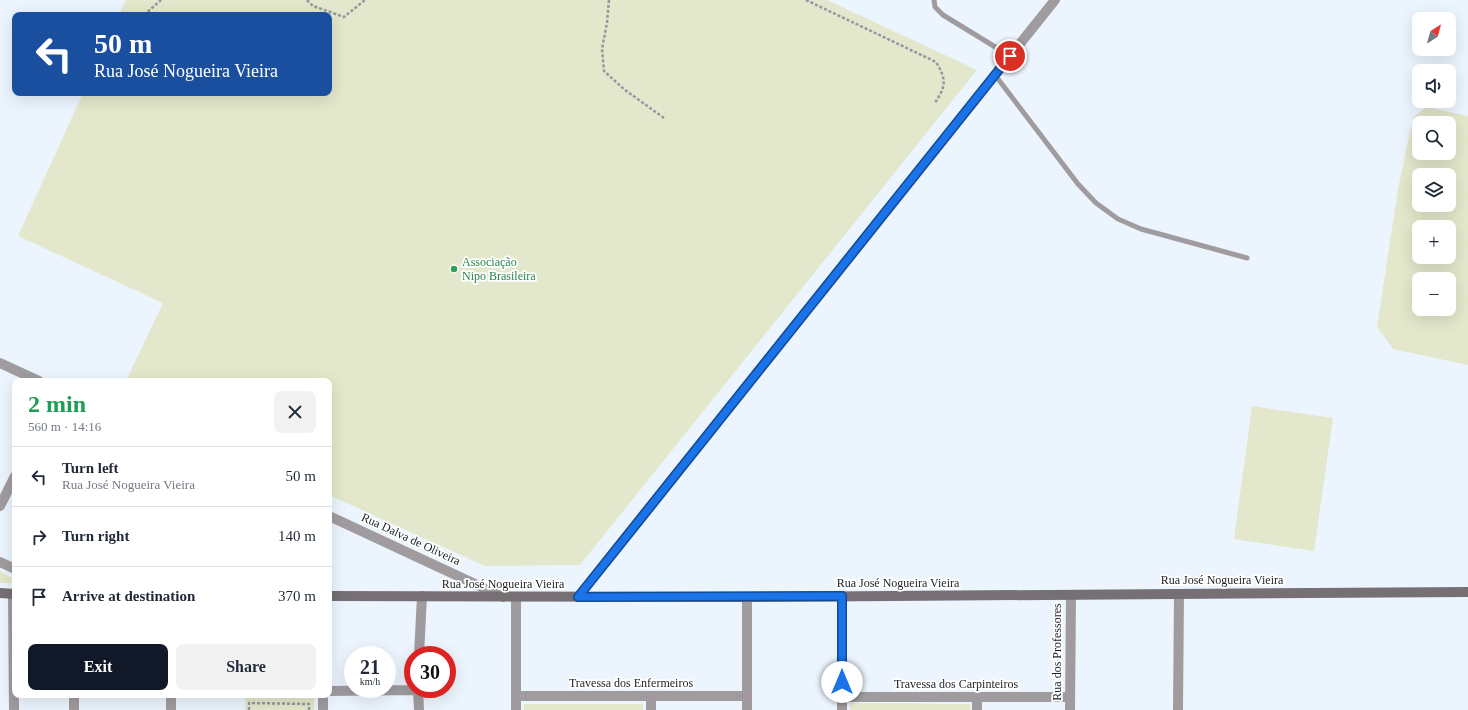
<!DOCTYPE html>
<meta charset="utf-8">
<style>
:root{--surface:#fff;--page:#f2f2f3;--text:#1f2937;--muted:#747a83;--line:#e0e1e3;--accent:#111827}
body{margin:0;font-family:"Times New Roman",serif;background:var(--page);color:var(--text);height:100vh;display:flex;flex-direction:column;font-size:15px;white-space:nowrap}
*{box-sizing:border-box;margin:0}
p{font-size:13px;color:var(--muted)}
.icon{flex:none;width:22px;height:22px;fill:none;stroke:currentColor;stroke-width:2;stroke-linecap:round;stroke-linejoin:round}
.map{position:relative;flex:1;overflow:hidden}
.side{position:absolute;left:12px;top:378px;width:320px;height:320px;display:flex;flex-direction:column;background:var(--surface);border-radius:8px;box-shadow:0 4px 16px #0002}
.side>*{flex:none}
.banner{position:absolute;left:12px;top:12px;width:320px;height:84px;border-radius:8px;box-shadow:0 4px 16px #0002;background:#1a4fa0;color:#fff;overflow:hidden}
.needle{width:26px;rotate:36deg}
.fabs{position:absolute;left:1412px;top:12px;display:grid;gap:8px}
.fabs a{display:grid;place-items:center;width:44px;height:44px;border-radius:8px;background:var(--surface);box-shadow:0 4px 16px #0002;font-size:20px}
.speed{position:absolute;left:344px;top:646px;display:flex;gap:8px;font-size:20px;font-weight:700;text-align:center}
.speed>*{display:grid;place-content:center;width:52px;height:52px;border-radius:50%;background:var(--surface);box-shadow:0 4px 16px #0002;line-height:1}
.speed small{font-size:10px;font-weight:400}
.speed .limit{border:6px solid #d22;background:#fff;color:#111}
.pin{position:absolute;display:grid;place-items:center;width:34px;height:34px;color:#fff;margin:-17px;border:2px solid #fff;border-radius:50%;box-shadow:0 1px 4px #0007}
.me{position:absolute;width:44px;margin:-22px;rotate:0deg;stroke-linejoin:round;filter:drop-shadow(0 0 3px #0008)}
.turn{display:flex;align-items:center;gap:14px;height:84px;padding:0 16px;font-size:18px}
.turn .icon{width:52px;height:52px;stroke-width:2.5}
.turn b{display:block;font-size:28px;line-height:34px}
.round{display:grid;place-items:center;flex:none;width:42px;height:42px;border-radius:8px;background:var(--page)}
.overview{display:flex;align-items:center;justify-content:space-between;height:68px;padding:0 16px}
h1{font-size:24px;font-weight:700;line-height:30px;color:#1e9e55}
.cta{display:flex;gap:8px;margin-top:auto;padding:8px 16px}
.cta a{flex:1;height:46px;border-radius:8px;background:var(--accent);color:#fff;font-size:16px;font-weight:700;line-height:46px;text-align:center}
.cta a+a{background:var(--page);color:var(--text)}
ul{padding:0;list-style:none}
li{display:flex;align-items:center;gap:12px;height:60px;padding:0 16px;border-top:1px solid var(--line)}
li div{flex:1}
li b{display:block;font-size:15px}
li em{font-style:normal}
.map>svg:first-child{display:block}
</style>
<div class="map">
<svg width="1468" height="710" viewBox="0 0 1468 710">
<rect width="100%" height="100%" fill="#ecf5fe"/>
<path fill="#e3e7cb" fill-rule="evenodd" d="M126,0H827L977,70L580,565L485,566L329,495V381H126L163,303L18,236L83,93H329V15H119Z
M1426,107L1468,116V365L1393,349L1377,327L1398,189L1413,118ZM1419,123H1449V153H1419ZM1419,175H1449V205H1419ZM1419,227H1449V257H1419ZM1419,279H1449V309H1419Z
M1252,406L1333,418L1314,551L1234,539Z
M0,571L15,580V583H0Z
M314,697V710H245V698Z
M850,703L970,704V710H850Z
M524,704H643V710H524Z"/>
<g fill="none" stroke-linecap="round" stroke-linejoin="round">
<path stroke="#93999f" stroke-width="2.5" stroke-dasharray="3 2" stroke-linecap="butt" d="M307,0L313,6L344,17L365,0
M609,0L607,23L602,49L604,71L625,90L664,118
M806,0L936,62C947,80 946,87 934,104
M144,15L161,0
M249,710V703L309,704V710"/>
<path stroke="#9f9b9e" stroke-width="5" d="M934,0L935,7L943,15L1010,56
M995,75L1078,184L1096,203L1118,219L1141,229L1247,258"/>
<path stroke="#9f9b9e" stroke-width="10" d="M0,363L39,381
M0,506L15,476
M329,516L503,597
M0,562L15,569
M13,594L14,710
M578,597L1055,0
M747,597V710
M419,655L422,596
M418,689L419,710
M329,691L418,690
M74,695V710
M171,695V710
M516,696H747
M842,697H1070
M323,710V695
M516,710V597
M651,710V696
M842,710V596
M977,710V697
M1070,710L1071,595
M1178,710L1179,594"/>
<path stroke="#767075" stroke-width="10" d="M0,593L15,594
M329,596L747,597L1468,592"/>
</g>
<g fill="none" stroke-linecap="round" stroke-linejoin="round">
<g stroke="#114b97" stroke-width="10">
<path id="route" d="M842,682V596L578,597L1010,56"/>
</g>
<use href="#route" stroke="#1a73e8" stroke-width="7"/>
</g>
<circle fill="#2e9e5b" stroke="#fff" stroke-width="1.5" cx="454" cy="269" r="4"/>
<g text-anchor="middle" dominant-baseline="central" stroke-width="3.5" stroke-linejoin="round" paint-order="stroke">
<g font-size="12" fill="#27864d" stroke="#fff" text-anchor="start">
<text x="462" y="262">Associação<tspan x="462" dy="14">Nipo Brasileira</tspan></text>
</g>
<g font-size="12" fill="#1c1f22" stroke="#fff">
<text transform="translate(411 539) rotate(25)">Rua Dalva de Oliveira</text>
<text x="1222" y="580">Rua José Nogueira Vieira</text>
<text x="898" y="583">Rua José Nogueira Vieira</text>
<text x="503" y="584">Rua José Nogueira Vieira</text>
<text transform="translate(1057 652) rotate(-90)">Rua dos Professores</text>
<text x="631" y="683">Travessa dos Enfermeiros</text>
<text x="956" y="684">Travessa dos Carpinteiros</text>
</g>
</g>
</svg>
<div class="fabs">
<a><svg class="needle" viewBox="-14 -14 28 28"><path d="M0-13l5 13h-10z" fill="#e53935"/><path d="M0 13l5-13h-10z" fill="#747a83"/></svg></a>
<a><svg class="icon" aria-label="sound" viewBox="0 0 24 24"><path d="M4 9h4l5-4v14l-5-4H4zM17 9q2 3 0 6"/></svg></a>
<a><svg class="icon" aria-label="search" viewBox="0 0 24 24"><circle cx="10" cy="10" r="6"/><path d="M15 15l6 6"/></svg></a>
<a><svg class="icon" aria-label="layers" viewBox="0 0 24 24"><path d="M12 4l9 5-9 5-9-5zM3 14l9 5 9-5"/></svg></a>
<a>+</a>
<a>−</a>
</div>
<div class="speed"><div>21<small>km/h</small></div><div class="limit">30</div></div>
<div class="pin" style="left:1010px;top:56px;background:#d93025"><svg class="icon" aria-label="arrive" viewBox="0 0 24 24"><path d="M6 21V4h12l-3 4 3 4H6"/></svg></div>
<svg class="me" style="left:842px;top:682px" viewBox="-20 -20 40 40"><circle r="19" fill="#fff"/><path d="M0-13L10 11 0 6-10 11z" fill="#1a73e8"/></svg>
<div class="banner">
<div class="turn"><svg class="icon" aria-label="left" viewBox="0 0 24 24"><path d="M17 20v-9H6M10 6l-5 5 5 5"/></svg><div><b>50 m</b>Rua José Nogueira Vieira</div></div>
</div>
<section class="side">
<div class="overview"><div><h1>2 min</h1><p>560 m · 14:16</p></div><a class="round"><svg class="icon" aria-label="close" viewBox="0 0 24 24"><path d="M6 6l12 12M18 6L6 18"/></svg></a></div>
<ul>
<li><svg class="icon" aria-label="left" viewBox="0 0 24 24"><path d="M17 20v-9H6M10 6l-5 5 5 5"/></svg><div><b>Turn left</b><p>Rua José Nogueira Vieira</p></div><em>50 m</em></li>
<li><svg class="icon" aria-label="right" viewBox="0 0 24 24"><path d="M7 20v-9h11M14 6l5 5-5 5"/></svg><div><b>Turn right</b></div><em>140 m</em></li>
<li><svg class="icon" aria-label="arrive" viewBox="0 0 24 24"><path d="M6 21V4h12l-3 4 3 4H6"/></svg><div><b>Arrive at destination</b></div><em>370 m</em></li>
</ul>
<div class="cta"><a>Exit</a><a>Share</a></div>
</section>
</div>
